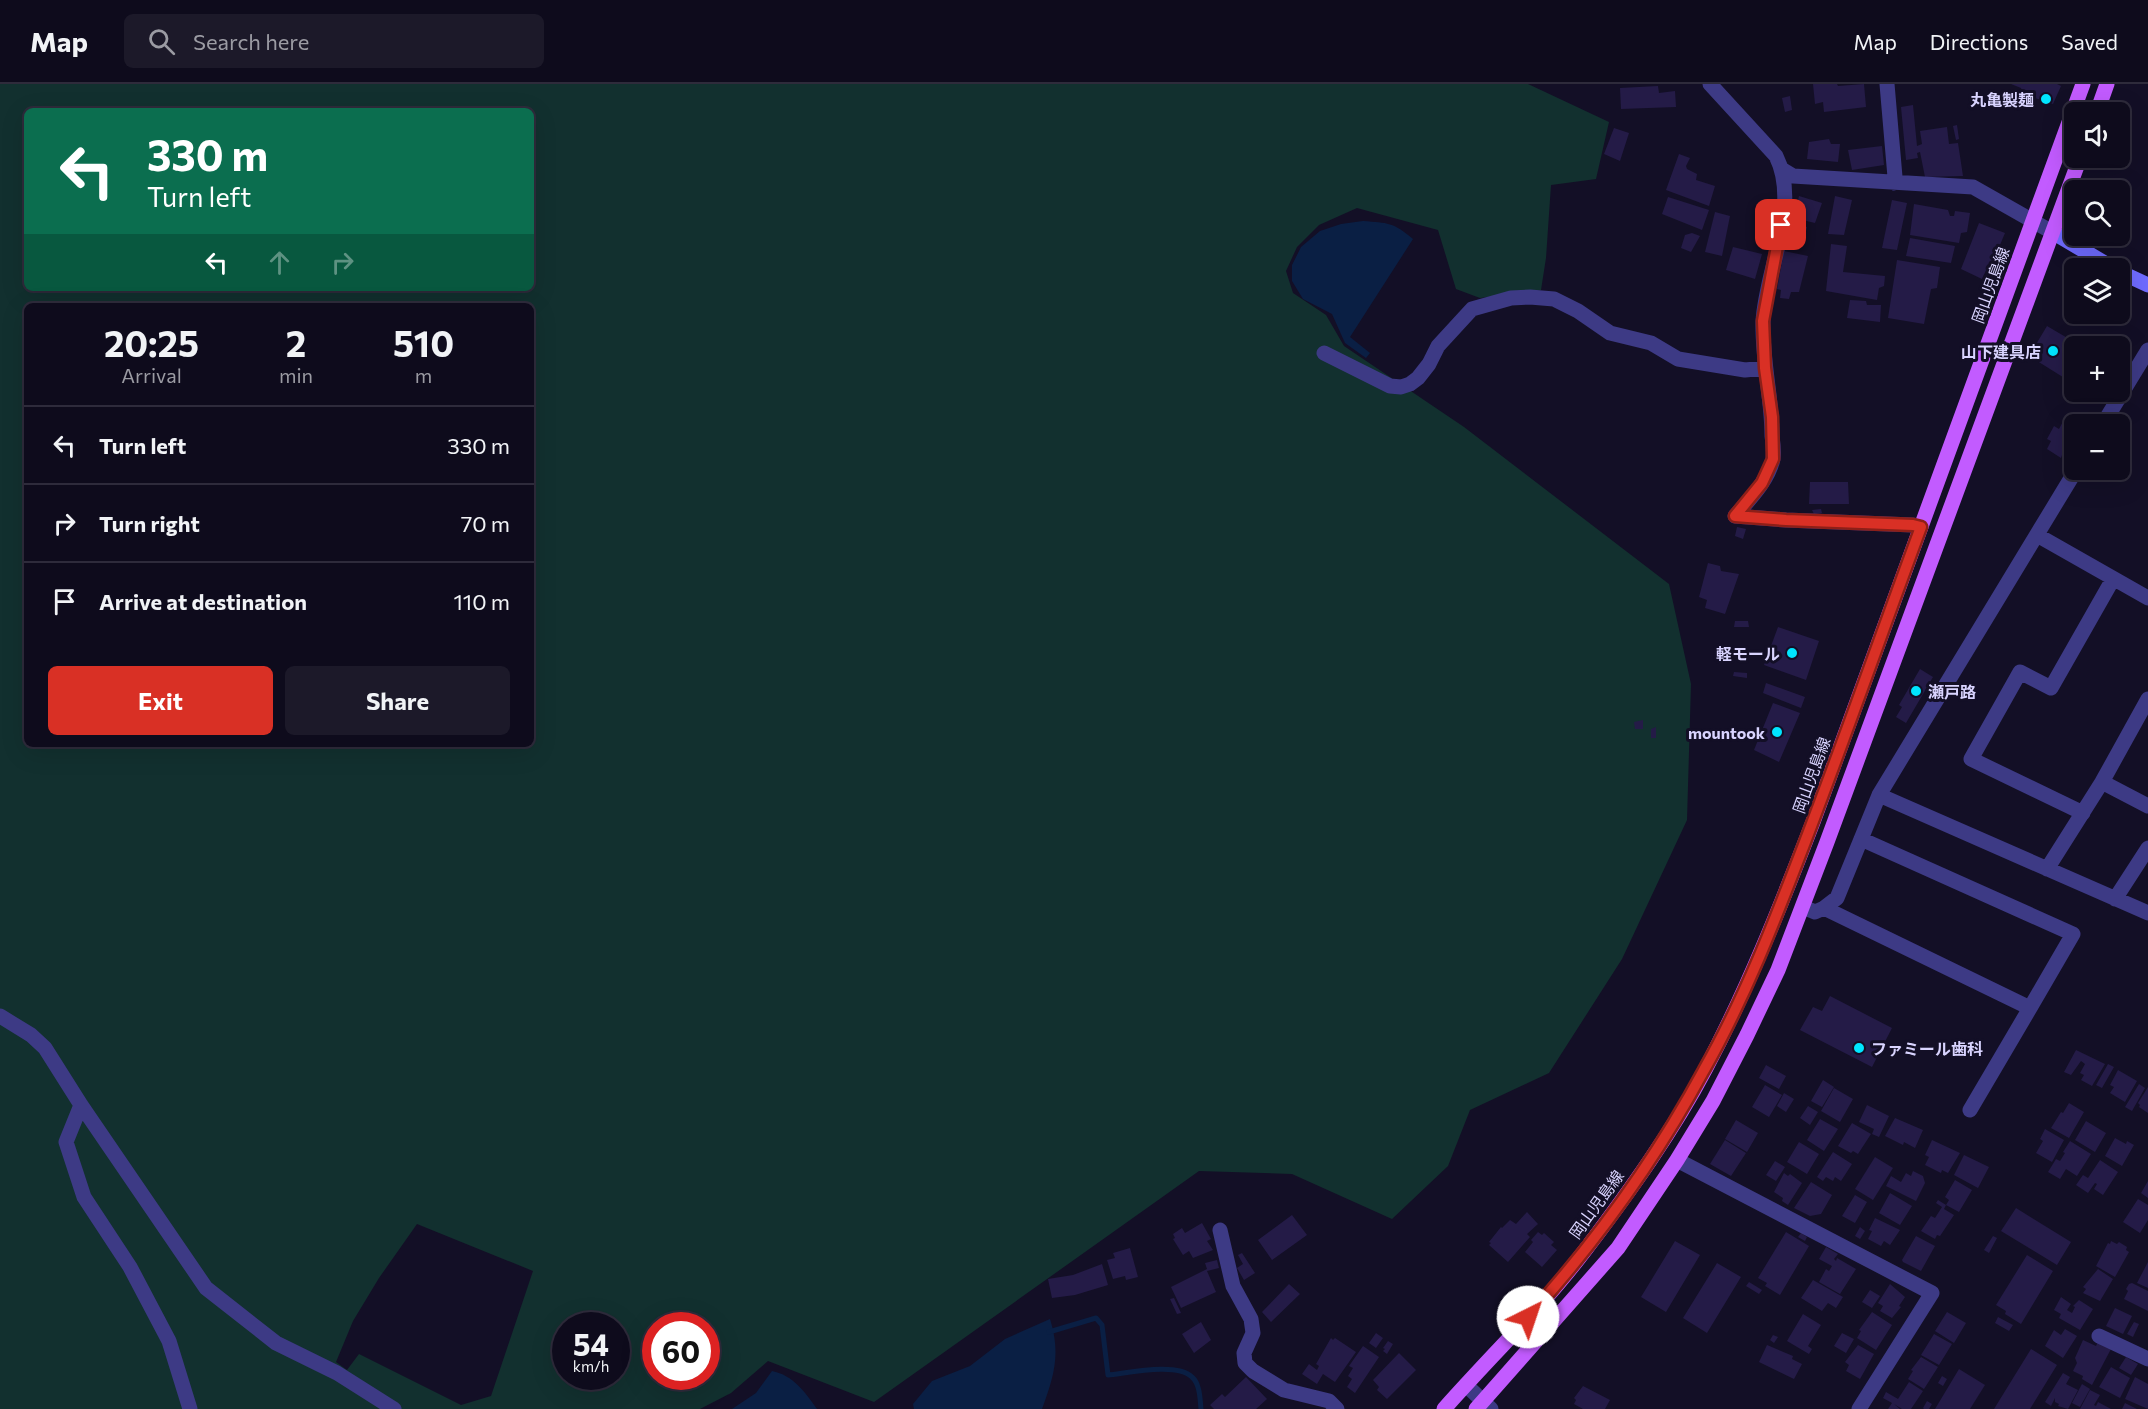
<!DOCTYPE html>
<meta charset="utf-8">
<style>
:root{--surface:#0e0b1c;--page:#1c1929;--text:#f1f3f6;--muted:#9b9ba3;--line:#2e2b3b;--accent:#d93025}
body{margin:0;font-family:Commissioner,"Noto Sans JP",sans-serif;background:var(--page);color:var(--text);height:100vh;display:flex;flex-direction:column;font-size:22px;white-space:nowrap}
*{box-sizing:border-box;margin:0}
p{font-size:20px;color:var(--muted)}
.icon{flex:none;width:33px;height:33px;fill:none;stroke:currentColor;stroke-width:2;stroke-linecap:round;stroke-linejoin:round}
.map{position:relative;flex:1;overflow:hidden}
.drawer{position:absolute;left:24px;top:219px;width:510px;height:444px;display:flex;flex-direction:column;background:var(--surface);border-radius:9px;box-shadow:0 6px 24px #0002,0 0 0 2px var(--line)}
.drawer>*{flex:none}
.top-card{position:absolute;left:24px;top:24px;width:510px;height:183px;border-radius:9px;box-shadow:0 6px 24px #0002,0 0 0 2px var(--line);background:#0b6e4f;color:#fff;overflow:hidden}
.tools{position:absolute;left:2064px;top:18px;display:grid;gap:12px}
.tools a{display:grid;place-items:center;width:66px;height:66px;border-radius:9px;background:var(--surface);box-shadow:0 6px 24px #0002,0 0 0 2px var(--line);font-size:30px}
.speed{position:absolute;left:552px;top:1228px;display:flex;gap:12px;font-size:30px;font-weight:700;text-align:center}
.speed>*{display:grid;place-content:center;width:78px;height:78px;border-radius:50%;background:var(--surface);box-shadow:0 6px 24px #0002,0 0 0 2px var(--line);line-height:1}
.speed small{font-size:15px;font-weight:400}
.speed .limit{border:9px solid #d22;background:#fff;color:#111}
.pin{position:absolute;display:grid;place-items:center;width:51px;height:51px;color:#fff;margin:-26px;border-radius:12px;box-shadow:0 3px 9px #0006}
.me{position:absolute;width:66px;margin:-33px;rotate:41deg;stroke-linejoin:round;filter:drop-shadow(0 0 4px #0008)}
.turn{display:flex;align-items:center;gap:21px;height:126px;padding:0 24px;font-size:27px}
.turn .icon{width:78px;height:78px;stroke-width:2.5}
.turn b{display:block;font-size:42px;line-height:51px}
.lanes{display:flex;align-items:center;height:57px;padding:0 24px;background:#0003;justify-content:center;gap:30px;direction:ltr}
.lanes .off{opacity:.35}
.eta{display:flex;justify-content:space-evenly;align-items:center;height:102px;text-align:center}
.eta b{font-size:36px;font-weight:700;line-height:42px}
.cta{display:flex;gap:12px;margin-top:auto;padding:12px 24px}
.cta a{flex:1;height:69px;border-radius:9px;background:var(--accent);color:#fff;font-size:24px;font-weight:700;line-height:69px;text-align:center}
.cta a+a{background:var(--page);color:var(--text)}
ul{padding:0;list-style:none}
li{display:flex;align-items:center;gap:18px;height:78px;padding:0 24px;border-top:2px solid var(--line)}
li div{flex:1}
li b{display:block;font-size:22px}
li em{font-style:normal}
header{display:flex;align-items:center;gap:36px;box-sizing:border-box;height:84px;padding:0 30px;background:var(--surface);border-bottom:2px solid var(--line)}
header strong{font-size:28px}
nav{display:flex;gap:33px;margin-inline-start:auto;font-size:21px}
.search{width:420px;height:54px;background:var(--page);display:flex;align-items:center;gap:15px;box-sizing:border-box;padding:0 21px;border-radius:9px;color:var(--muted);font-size:22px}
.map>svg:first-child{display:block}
</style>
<header>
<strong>Map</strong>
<div class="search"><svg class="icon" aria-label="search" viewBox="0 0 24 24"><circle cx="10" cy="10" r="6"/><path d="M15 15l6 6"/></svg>Search here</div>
<nav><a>Map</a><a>Directions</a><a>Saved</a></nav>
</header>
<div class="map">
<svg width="2148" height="1325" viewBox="0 0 2148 1325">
<rect width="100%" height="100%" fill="#130f26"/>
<path fill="#12302f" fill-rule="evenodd" d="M0,0H1528L1609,38L1596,95L1551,101L1546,174L1541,206L1480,214L1456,205L1438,146L1357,124L1319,141L1297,163L1286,187L1293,209L1326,231L1344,262L1464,343L1669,500L1691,600L1687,736L1622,875L1549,989L1470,1026L1448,1082L1392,1135L1292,1090L1199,1087L874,1318L768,1277L731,1309L700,1325H0ZM27,27H531V204H27ZM27,222H531V660H27ZM417,1140L533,1187L491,1312L461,1321L359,1270L347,1286L336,1278L353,1237L379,1194ZM566,1242H616V1293H566ZM656,1242H706V1293H656Z"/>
<path fill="#0a1f44" d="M1363,137C1388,139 1393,138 1413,155L1350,253L1370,269L1366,274L1345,259L1332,230L1303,215L1292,197V181L1301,163L1320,147L1341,140Z
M1050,1235C1061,1270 1054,1292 1042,1325H914L913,1320L932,1297L970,1282L1005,1255Z
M772,1287C793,1291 806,1309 817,1325H732L756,1309Z"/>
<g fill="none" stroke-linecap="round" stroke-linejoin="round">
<path stroke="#0a1f44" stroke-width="5" d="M1049,1248L1096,1234L1102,1241L1108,1291C1128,1289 1177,1278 1192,1293C1200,1300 1200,1315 1201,1325"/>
</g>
<path fill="#241b47" d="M1813,0H1837L1838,2L1864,0L1866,23L1824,28L1823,18L1815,20Z
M2011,0H2057L2061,2L2053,20L2023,10L2021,4Z
M1658,2L1659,9L1675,7L1676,23L1621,25L1620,4Z
M1790,12L1792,26L1785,28L1782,14Z
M1913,21L1917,62L1922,60L1920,47L1947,43L1949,60L1958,59L1963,92L1925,93L1920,68L1917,69L1918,74L1906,76L1901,23Z
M1957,41L1959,55L1956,56L1953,42Z
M1614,44L1629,49L1620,77L1604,70Z
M1829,55L1831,60H1840L1838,78L1807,75L1809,58Z
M1882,62L1884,81L1852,86L1848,66Z
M1679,70L1690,74L1686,82L1687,85L1697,90L1696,96L1715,102L1709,122L1666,106Z
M1799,112L1822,119L1815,139L1794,134Z
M1835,112L1852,116L1844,151L1828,150Z
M1668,113L1709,126L1702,146L1662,130Z
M1892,116L1907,119L1897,166L1882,164Z
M1914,120L1948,126L1950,132H1954L1955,127L1970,129L1967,148L1961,149L1959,159L1910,151Z
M1715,128L1730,132L1722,172L1705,168Z
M1792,139L1807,143L1804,156L1788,152Z
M1979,139L2005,149L1992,180L1988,182L1982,195L1961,185Z
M1692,149L1700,152L1691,168L1681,164L1685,151Z
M1910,154L1955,162L1951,179L1906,172Z
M1831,160L1847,162L1843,188L1885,192L1884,202L1879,204L1877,216L1826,207Z
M1733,163L1762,170L1755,195L1726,186Z
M1784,167L1808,172L1799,208H1791L1789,215L1780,214L1781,206L1777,205Z
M1897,176L1940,183L1937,204L1931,205L1924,240L1888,234Z
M1850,216L1866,217L1867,221H1881L1880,238L1847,234Z
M2047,242L2081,262H2074V300L2029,272Z
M2088,308H2106L2101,316Z
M2066,332L2080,340H2074V353L2069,366L2064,365L2061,374L2047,365L2051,357L2047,355L2054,342L2059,345Z
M1810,398H1848L1849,420H1809Z
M1821,425L1822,429L1814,430L1812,426Z
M1737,443L1746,445L1743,455L1735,452Z
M1708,479L1720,482L1721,487L1739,490L1725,530L1705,524L1707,516L1699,513Z
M1735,537H1748L1749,543H1734Z
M1778,543L1819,557L1806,596L1764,581Z
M1920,585L1933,593L1906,639L1896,633L1902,623L1899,621Z
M1734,588L1747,589V594L1733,592Z
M1766,599L1805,613L1801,624L1763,609Z
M1773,619L1800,629L1779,678L1754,666Z
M1643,636V645H1635L1634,638Z
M1656,643V654H1651V645Z
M1830,912L1892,944L1872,983L1800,946L1813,923L1822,927Z
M2076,966L2105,980L2092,1002L2081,996L2084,991L2080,989L2085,980L2081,977L2071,991L2064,988Z
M2108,980L2114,983L2102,1004L2096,1001Z
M1766,981L1786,992L1779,1005L1759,994Z
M2118,986L2137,997L2125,1018L2110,1009L2114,1003L2110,1001Z
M1823,996L1834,1003L1822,1023L1811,1017Z
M2139,1000L2145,1004L2132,1027L2125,1023Z
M1765,1001L1782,1011L1769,1033L1752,1023Z
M2148,1003V1029L2139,1023L2140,1021L2138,1019Z
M1834,1004L1853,1015L1840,1038L1821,1027Z
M1784,1009L1794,1015L1786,1028L1777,1022Z
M2069,1019L2084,1028L2069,1054L2051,1044L2061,1028L2063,1029Z
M1867,1021L1889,1032L1879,1053L1872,1050L1874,1045L1859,1038Z
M1808,1022L1818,1028L1810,1041L1800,1034Z
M1895,1034L1923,1046L1915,1064L1904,1058L1903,1061L1885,1052Z
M1820,1035L1838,1045L1824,1067L1807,1056Z
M1736,1036L1758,1049L1747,1068L1725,1055Z
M2086,1037L2106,1049L2095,1068L2075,1056Z
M1852,1039L1871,1050L1858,1070L1853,1067L1851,1069L1838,1062Z
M2045,1045L2064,1056L2052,1078L2036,1069L2043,1057L2040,1055Z
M2115,1054L2126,1060L2127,1057L2134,1061L2122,1082L2105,1072Z
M1725,1056L1746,1069L1731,1092L1710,1080Z
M1932,1056L1960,1069L1948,1089L1942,1086L1941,1089L1925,1081L1929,1073L1925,1071Z
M2070,1057L2091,1070L2077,1092L2066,1085L2060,1095L2048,1088L2056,1075L2060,1077L2065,1069L2063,1068Z
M1799,1058L1819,1070L1807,1090L1787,1078Z
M1833,1068L1852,1080L1841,1097L1835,1093L1833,1097L1826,1093L1823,1097L1817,1093Z
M1964,1071L1989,1083L1978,1104L1954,1091Z
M1875,1073L1893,1084L1873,1116L1855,1105Z
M2100,1076L2118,1088L2103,1111L2094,1105L2097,1100L2095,1099L2088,1109L2076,1101L2083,1091L2088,1094Z
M1775,1077L1785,1083L1776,1097L1766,1091Z
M1913,1087L1923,1092L1925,1099L1916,1117L1886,1102L1891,1092L1901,1098L1906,1089L1911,1092Z
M1784,1089L1788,1092L1790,1090L1802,1099L1788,1121L1782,1117L1783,1114L1774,1108Z
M1955,1096L1972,1106L1959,1128L1946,1121L1949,1116L1945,1113Z
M2148,1097V1114L2141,1109Z
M1811,1098L1832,1111L1821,1130L1810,1132L1794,1124Z
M1890,1109L1912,1122L1900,1141L1879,1129Z
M1855,1111L1867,1118L1855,1139L1842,1132Z
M2138,1115L2148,1121V1136L2140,1149L2123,1138Z
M1938,1116L1946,1121L1944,1125L1954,1131L1940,1152L1937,1151L1935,1155L1921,1147L1931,1132L1935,1134L1942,1123L1936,1119Z
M2016,1124L2071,1158L2057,1181L2001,1147Z
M1527,1128L1538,1140L1527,1150L1530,1153L1508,1178L1489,1161L1491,1159L1489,1158L1501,1143L1502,1144L1510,1136L1516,1140Z
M1292,1131L1307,1151L1272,1176L1258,1156Z
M1875,1134L1900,1146L1890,1161L1884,1157L1881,1162L1868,1155L1872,1147L1869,1146Z
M1202,1139L1211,1155L1207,1157L1213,1166L1193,1174L1189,1167L1183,1171L1173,1155L1175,1154L1173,1150L1182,1144L1185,1149Z
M1860,1143L1865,1147L1860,1155L1855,1152Z
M1538,1148L1542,1151L1544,1149L1554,1158L1551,1161L1557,1166L1542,1183L1525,1168L1533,1158L1531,1156Z
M1786,1148L1809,1162L1780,1211L1765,1202L1767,1199L1758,1194Z
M1801,1149L1807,1153L1805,1157L1798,1153Z
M1916,1152L1935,1162L1921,1187L1903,1178L1902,1176Z
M1993,1152L1997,1154L1989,1169L1984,1166Z
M1675,1157L1700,1171L1666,1228L1641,1213Z
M2111,1157L2117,1160L2119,1158L2127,1163L2126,1166L2129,1168L2115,1193L2096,1182L2108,1159L2110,1160Z
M1826,1163L1838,1170L1834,1175L1836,1177L1837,1174L1856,1185L1840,1210L1819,1198L1826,1185L1829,1187L1832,1182L1819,1175Z
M1130,1164L1138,1193L1126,1196L1125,1192L1113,1195L1107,1176L1115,1174L1113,1169Z
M1242,1169L1255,1189L1244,1196L1237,1184L1243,1180L1238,1171Z
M2027,1171L2053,1187L2021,1240L2005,1230L2006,1227L1996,1221Z
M1217,1176L1219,1184L1207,1187L1216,1208L1181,1224L1171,1203L1207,1185L1205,1179Z
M2148,1178V1204L2137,1199Z
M1717,1179L1741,1193L1707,1249L1683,1234Z
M1102,1180L1108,1201L1075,1211L1052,1214L1048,1195L1073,1191Z
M2098,1185L2113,1195L2100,1217L2083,1209L2086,1205L2083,1203Z
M1813,1196L1843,1213L1836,1224L1828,1219L1822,1227L1801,1214Z
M1749,1198L1762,1206L1759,1210L1746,1202Z
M2132,1199L2148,1207V1227L2124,1215L2128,1207L2126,1205L2129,1200Z
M1289,1200L1300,1210L1271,1238L1262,1228Z
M1890,1200L1905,1213L1899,1222L1901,1223L1892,1234L1880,1227L1883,1222L1878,1219Z
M1870,1206L1880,1212L1872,1224L1862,1218Z
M2061,1213L2071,1220L2067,1226L2072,1229L2075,1223L2073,1222L2079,1216L2093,1225L2080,1246L2059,1234L2061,1230L2054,1226Z
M1174,1214L1181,1229L1177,1230L1170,1215Z
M2115,1224L2132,1232L2123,1250L2106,1242Z
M1872,1228L1892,1241L1876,1266L1857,1254L1861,1247L1859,1246Z
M1947,1228L1966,1239L1954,1259L1935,1247Z
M1803,1230L1821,1241L1808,1262L1812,1265L1809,1270L1787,1257Z
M1998,1233L2013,1241L2009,1247L1995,1239Z
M1201,1238L1211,1256L1194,1269L1182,1250Z
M2134,1238L2139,1240L2133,1253L2127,1250Z
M2065,1245L2077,1252L2063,1274L2045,1262L2054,1246L2061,1251Z
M1376,1249L1383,1254L1376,1264L1369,1259Z
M1842,1249L1854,1255L1846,1269L1834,1262Z
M1934,1250L1952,1260L1939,1281L1921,1271Z
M1773,1251L1778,1253L1774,1259L1770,1256Z
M1331,1254L1333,1256L1335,1254L1356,1268L1335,1298L1323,1290L1317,1300L1302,1290L1309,1280L1317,1286L1319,1282L1316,1280Z
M2083,1256L2096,1262L2098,1258L2111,1265L2092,1301L2082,1295L2083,1292L2073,1287L2077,1279L2075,1274Z
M1388,1257L1393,1260L1387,1270L1383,1267L1385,1265L1383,1264Z
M1767,1261L1793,1272L1792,1275L1802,1280L1794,1295L1759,1278Z
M1858,1261L1874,1270L1860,1295L1846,1287L1849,1281L1845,1278Z
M1363,1262L1379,1273L1355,1309L1347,1303L1352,1295L1348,1292L1353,1284L1349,1282Z
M2031,1265L2057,1281L2030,1325H1994Z
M1399,1269L1416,1286L1387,1315L1377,1306L1379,1303L1373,1296Z
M1921,1273L1938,1283L1924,1305L1908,1295L1913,1287L1911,1286Z
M2126,1273L2138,1280L2131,1291L2119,1284Z
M2111,1283L2130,1294L2120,1314L2099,1303Z
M1959,1285L1985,1301L1970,1325H1935Z
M2063,1289L2070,1293L2066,1300L2078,1306L2068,1325L2058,1322L2059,1320L2055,1318V1314L2051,1322L2045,1318Z
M1942,1292L1947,1295L1943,1302L1938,1299Z
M1246,1293L1267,1315L1256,1325H1214L1210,1321L1222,1310L1225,1313Z
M2135,1293L2148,1300V1325L2125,1315Z
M1909,1298L1923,1307L1911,1325H1902L1894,1320L1900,1325H1888L1892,1319L1883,1314L1886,1308L1898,1315Z
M2082,1300L2090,1305L2080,1323L2072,1319Z
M1583,1302L1610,1316L1605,1325H1583L1574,1320L1576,1316L1574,1314Z
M2090,1306L2100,1311L2094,1321L2088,1318L2096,1322L2098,1318L2111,1325H2080Z
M1927,1317L1932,1320L1929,1325H1924L1923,1324Z
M2125,1319L2137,1325H2122Z"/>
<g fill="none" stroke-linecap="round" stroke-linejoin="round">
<path stroke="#3d3a85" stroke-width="15" d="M1710,0L1776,72C1801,122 1765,187 1763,238C1762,277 1772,314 1772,352C1773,359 1774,368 1773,375C1768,397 1749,416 1735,432L1786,436L1913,441L1921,443
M1887,0L1895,93L1894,99
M1783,86L1793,92L1973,103L2054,149
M1324,269L1390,302L1401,303L1410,300L1418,294L1429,280L1438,262L1472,225L1511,214L1530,213L1554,215L1578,227L1610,249L1651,259L1678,275L1745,286L1765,284
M2103,340L2148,266
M2037,451L2148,514
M2102,698L2148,615
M1879,711L2148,829
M2083,729L1971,675L2020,588L2051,604L2113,495
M2047,785L2102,698L2148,722
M2115,815L2148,764
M1803,823L1815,828L1824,824L1837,814L1879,711L2076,386
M1824,824L2030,924L2073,850L1861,755
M0,932L31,951L45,964L81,1021L206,1204L276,1259L337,1289L394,1325
M81,1021L66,1058L84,1113L130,1183L169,1257L190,1325
M1970,1026L2030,924
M1677,1076L1932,1209L1859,1325
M1220,1146L1233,1202L1251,1235L1253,1249L1244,1269L1245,1279L1253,1287L1284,1306L1329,1317L1337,1325
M2099,1252L2148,1275
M1466,1301L1491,1325"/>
<path stroke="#6f6bff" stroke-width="15" d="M2054,149L2113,184
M2120,188L2148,201"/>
<path stroke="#c25bff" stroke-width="15" d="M2097,28L2107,0
M1444,1325C1491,1272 1543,1222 1586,1165C1629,1108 1673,1047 1706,984C1748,904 1781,821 1813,738L2083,0
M1476,1325L1618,1164L1677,1076L1713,1017L1747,951L1778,886L1827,758L2080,74"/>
</g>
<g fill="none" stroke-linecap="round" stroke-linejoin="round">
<g stroke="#8d1f18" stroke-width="15">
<path id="route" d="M1528,1233C1595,1159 1656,1075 1704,986C1745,914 1775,836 1805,758C1845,654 1882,548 1921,443L1913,441L1786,436L1735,432L1762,399L1773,375L1772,333L1765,284L1763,237L1781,141"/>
</g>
<use href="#route" stroke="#d93025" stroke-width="10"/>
</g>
<g fill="#00e5ff" stroke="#130f26" stroke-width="2">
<circle cx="2046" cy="15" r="6"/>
<circle cx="2053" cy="267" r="6"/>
<circle cx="1792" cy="569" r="6"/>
<circle cx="1916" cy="607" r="6"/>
<circle cx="1777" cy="648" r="6"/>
<circle cx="1859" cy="964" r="6"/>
</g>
<g text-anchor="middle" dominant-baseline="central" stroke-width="6" stroke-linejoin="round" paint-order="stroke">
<g font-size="16" font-weight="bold" fill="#d9d4ff" stroke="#130f26" text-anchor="end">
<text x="2034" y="15">丸亀製麺</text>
<text x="2041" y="267">山下建具店</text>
<text x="1780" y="569">軽モール</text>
<text x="1928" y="607" text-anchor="start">瀬戸路</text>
<text x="1765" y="648">mountook</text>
<text x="1871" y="964" text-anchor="start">ファミール歯科</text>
</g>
<g font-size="16" fill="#d9d4ff" stroke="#130f26">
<text transform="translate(1990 201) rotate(-70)">岡山児島線</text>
<text transform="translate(1811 691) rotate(-70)">岡山児島線</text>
<text transform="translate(1596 1120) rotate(-54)">岡山児島線</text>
</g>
</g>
</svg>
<div class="tools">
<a><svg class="icon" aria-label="sound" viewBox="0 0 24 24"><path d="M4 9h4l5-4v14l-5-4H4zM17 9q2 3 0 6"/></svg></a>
<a><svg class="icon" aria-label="search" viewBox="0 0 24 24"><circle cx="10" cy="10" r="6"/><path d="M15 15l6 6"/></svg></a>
<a><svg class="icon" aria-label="layers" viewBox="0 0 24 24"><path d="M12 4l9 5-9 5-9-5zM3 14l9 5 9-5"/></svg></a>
<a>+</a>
<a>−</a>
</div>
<div class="speed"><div>54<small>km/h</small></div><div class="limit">60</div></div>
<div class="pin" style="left:1781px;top:141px;background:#d93025"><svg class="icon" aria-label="arrive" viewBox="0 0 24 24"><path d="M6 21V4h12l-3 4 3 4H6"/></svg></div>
<svg class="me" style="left:1528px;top:1233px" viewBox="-20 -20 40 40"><circle r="19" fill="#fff"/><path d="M0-13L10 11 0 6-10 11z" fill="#d93025"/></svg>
<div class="top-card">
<div class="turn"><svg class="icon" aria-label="left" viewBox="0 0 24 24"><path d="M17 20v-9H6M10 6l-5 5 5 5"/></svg><div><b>330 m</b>Turn left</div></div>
<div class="lanes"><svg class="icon" aria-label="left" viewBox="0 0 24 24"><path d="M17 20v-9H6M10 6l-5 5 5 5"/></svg><svg class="icon off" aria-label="ahead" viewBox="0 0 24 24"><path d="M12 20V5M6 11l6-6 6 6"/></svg><svg class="icon off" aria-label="right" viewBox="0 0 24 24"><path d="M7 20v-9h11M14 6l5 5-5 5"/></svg></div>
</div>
<section class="drawer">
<div class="eta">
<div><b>20:25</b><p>Arrival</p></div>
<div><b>2</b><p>min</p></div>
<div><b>510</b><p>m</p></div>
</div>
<ul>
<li><svg class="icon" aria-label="left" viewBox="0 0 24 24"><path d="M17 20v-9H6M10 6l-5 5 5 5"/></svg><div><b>Turn left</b></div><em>330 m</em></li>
<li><svg class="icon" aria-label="right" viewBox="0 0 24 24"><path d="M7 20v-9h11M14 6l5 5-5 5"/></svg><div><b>Turn right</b></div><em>70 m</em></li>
<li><svg class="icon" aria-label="arrive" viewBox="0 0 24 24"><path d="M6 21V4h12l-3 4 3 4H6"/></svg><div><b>Arrive at destination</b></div><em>110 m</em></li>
</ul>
<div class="cta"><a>Exit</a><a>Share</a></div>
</section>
</div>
